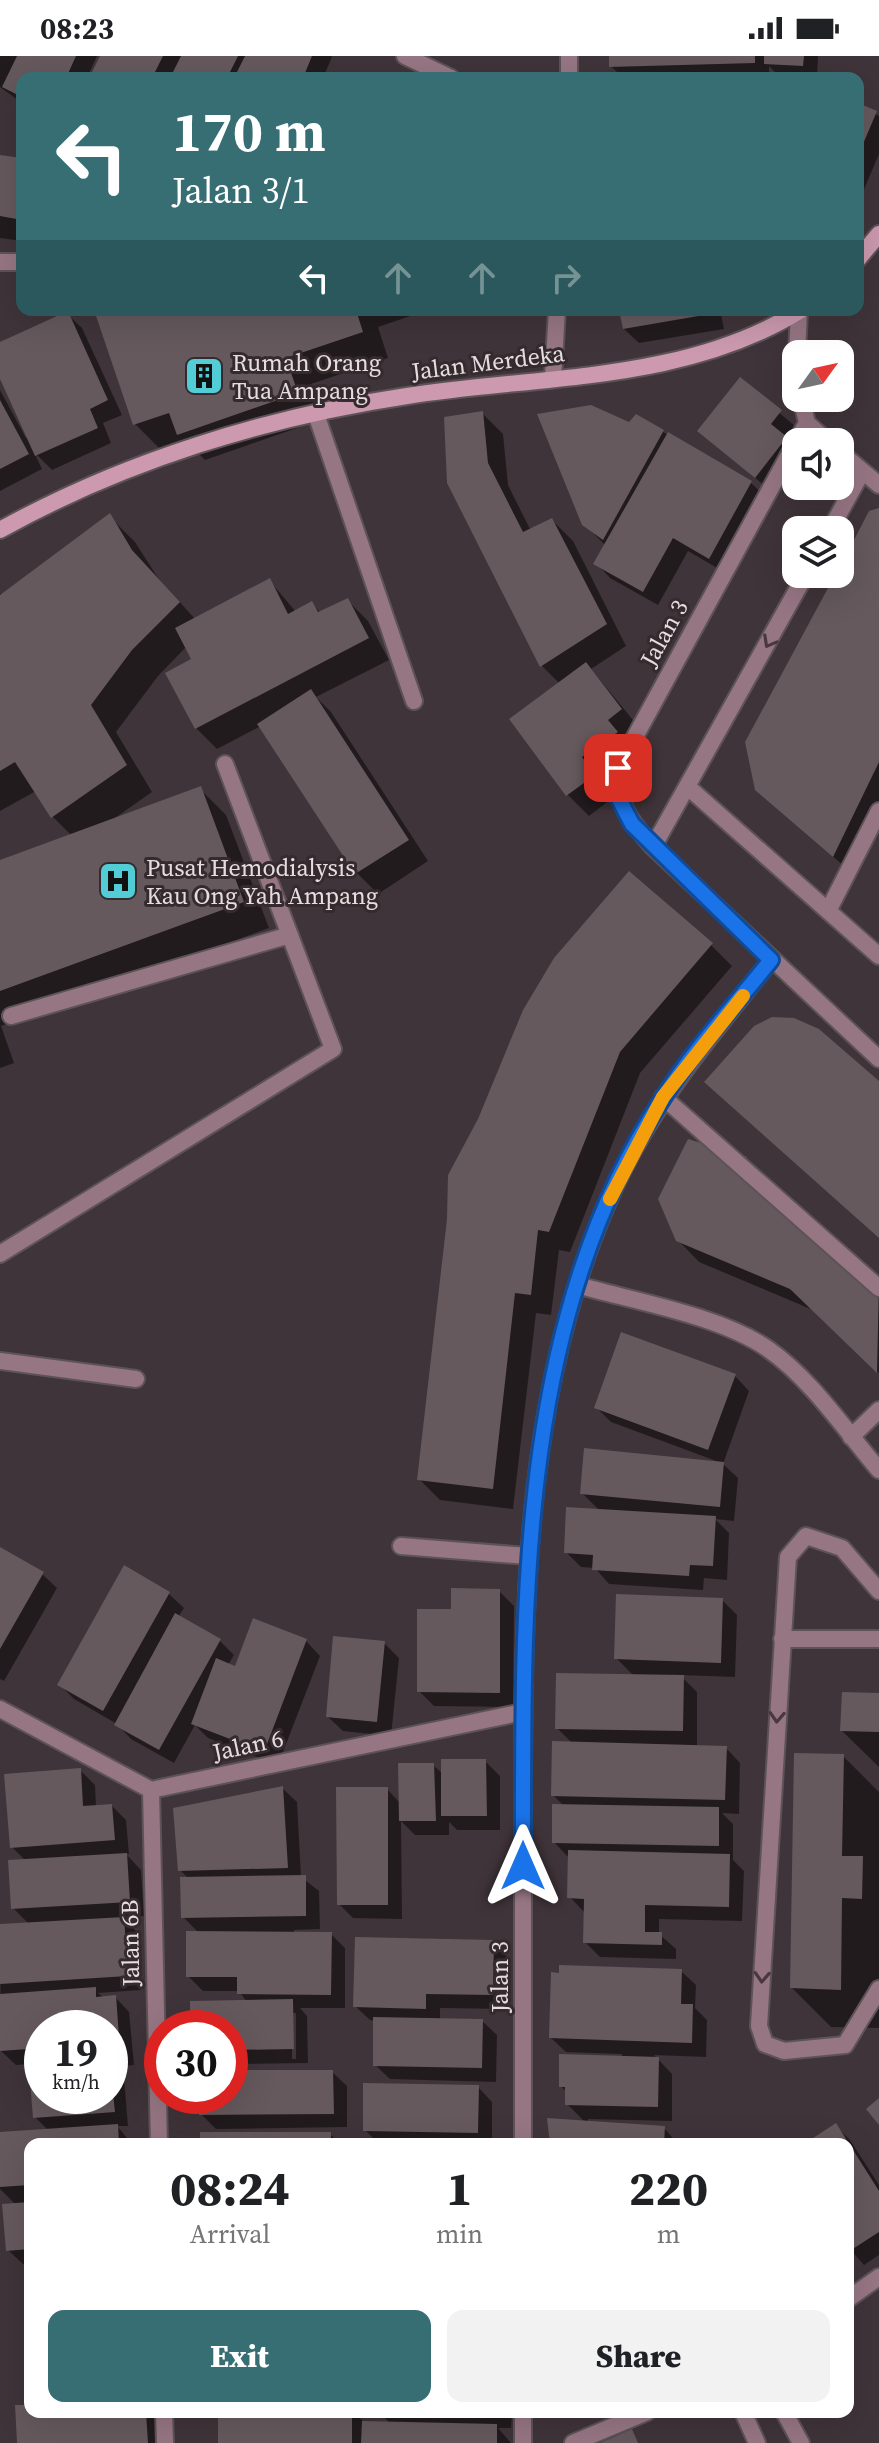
<!DOCTYPE html>
<style>
:root{--surface:#fff;--page:#f2f2f2;--text:#202124;--muted:#757577;--accent:#366e74}
body{margin:0;font-family:"Source Serif 4",serif;background:var(--page);color:var(--text);height:100vh;display:flex;flex-direction:column;font-size:30px;white-space:nowrap}
*{box-sizing:border-box;margin:0}
p{font-size:26px;color:var(--muted)}
.icon{flex:none;width:44px;height:44px;fill:none;stroke:currentColor;stroke-width:2;stroke-linecap:round;stroke-linejoin:round}
.map{position:relative;flex:1;overflow:hidden}
.details{position:absolute;left:24px;top:2082px;width:830px;height:280px;display:flex;flex-direction:column;background:var(--surface);border-radius:16px;box-shadow:0 8px 32px #0002}
.details>*{flex:none}
.banner{position:absolute;left:16px;top:16px;width:848px;height:244px;border-radius:16px;box-shadow:0 8px 32px #0002;background:#366e74;color:#fff;overflow:hidden}
.needle{width:52px;rotate:57deg}
.fabs{position:absolute;left:782px;top:284px;display:grid;gap:16px}
.fabs a{display:grid;place-items:center;width:72px;height:72px;border-radius:16px;background:var(--surface);box-shadow:0 8px 32px #0002;font-size:40px}
.speed{position:absolute;left:24px;top:1954px;display:flex;gap:16px;font-size:40px;font-weight:700;text-align:center}
.speed>*{display:grid;place-content:center;width:104px;height:104px;border-radius:50%;background:var(--surface);box-shadow:0 8px 32px #0002;line-height:1}
.speed small{font-size:20px;font-weight:400}
.speed .limit{border:12px solid #d22;background:#fff;color:#111}
.pin{position:absolute;display:grid;place-items:center;width:68px;height:68px;color:#fff;margin:-34px;border-radius:16px;box-shadow:0 4px 12px #0006}
.me{position:absolute;width:88px;margin:-44px;rotate:0deg;stroke-linejoin:round;filter:drop-shadow(0 0 6px #0008)}
.turn{display:flex;align-items:center;gap:28px;height:168px;padding:0 24px;font-size:36px}
.turn .icon{width:104px;height:104px;stroke-width:2.5}
.turn b{display:block;font-size:56px;line-height:68px}
.lanes{display:flex;align-items:center;height:76px;padding:0 24px;background:#0003;justify-content:center;gap:40px;direction:ltr}
.lanes .off{opacity:.35}
.eta{display:flex;justify-content:space-evenly;align-items:center;height:136px;text-align:center}
.eta b{font-size:48px;font-weight:800;line-height:56px}
.cta{display:flex;gap:16px;margin-top:auto;padding:16px 24px}
.cta a{flex:1;height:92px;border-radius:16px;background:var(--accent);color:#fff;font-size:32px;font-weight:800;line-height:92px;text-align:center}
.cta a+a{background:var(--page);color:var(--text)}
.status{display:flex;justify-content:space-between;align-items:center;height:56px;padding:0 40px;background:var(--surface);direction:ltr}
.status svg{height:22px;fill:currentColor}
.map>svg:first-child{display:block}
</style>
<div class="status"><b>08:23</b><svg viewBox="0 0 49 12"><path d="M0 12V9h3v3zM5 12V6h3v6zM10 12V3h3v9zM15 12V0h3v12zM26 1h20v11H26zM47 4h2v5h-2z"/></svg></div>
<div class="map">
<svg width="879" height="2387" viewBox="0 0 879 2387">
<rect width="100%" height="100%" fill="#3f3439"/>
<path fill="#0007" fill-rule="evenodd" d="M0,0H97L87,22H22V47L0,31Z
M102,0H331L332,1L323,22H91Z
M611,0H818L817,22H774L776,17L769,10V21L623,22L611,10Z
M858,49L879,60V98L862,138L858,137Z
M0,101L22,104V185L0,182Z
M96,254H428L378,271L388,302L311,328L323,363L205,404L187,386L161,394L135,368Z
M621,254H720L724,273L639,287L624,273Z
M67,258L82,272L122,359L103,367L111,387L52,414L34,396L42,413L0,435V334L26,382L29,381L0,318V288Z
M740,324L795,370L786,383L796,393L771,435L699,375Z
M482,357L503,378L508,429L531,475L552,464L573,485L626,590L591,613L642,675L628,686L637,697L602,723L615,740L589,760L568,739L512,664L560,628L542,610L449,426Z
M630,368L663,376L751,427L766,441L724,516L688,495L658,549L610,522L596,507L606,490L584,468Z
M879,455V769L855,820L757,733L764,651L840,512Z
M109,460L135,486L158,522L195,563L269,524L296,556L312,548L321,557L347,544L368,565L389,604L316,641L331,656L428,805L378,838L357,817L261,670L217,693L196,672L194,604L187,590L158,620L116,676L152,736L112,764L200,733L226,759L269,872L1,970L14,1007L0,1012V806L72,780L53,761L36,735L0,755V537L2,540Z
M711,889L732,910L640,1017L570,1196L559,1194L551,1259L536,1257L513,1453L440,1444L419,1423L480,1064Z
M746,1102L879,1227V1317L813,1254L699,1206L678,1184Z
M735,1320L749,1335L723,1408L738,1422L734,1465L715,1463L729,1477L727,1524L704,1522L703,1534L609,1528L595,1512L581,1511L566,1496L600,1455L582,1437L719,1406L611,1366L596,1351Z
M0,1493L42,1518L57,1532L4,1625L0,1623Z
M125,1512L169,1538L184,1552L178,1561L219,1584L234,1599L228,1609L236,1612L306,1585L320,1600L278,1709L208,1682L195,1669L174,1707L131,1683L117,1668L74,1643L59,1628Z
M499,1535L514,1550L513,1651L434,1650L419,1635L453,1555Z
M722,1544L737,1559L735,1621L680,1619L697,1636V1691L726,1692L740,1707L739,1758L722,1757L733,1768V1804L744,1815L742,1865L659,1863V1878L676,1893V1903L600,1901L585,1886L584,1856L570,1841L568,1801L554,1786L564,1750L553,1739L573,1688L557,1672L634,1620L616,1602Z
M384,1587L399,1602L391,1680L343,1675L328,1661Z
M879,1639V1711L842,1675Z
M843,1700L879,1736V1972L831,1971L792,1932Z
M485,1705L500,1720V1774H457L449,1766V1779H415L401,1765L402,1863L353,1862L339,1848L387,1733L400,1747L433,1709L443,1718Z
M80,1714L95,1729L96,1751L112,1750L126,1764L129,1798H126L141,1814L144,1860L122,1861L138,1877L141,1934L98,1937L104,1942L115,1941L129,1956L134,2009L112,2011L124,2023L128,2070H117L132,2088H30V2208H23L8,2194L16,2149L0,2133V2078L49,2075L35,2061L42,2013V2040H110V1972H42V2007L16,2009L1,1995L0,1870L29,1868L13,1852L26,1805L12,1791Z
M282,1732L297,1746L301,1821L319,1835L320,1873L294,1874V1878H331L345,1892V1952H300L307,1960L308,2007L230,2008V1972H192L247,1946L239,1935H203L188,1920L199,1877L183,1861L189,1823L180,1814ZM292,1957H296V2003H292Z
M493,1886L507,1901V1953L440,1952V1964L482,1965L497,1979L496,2026L390,2023L375,2009V1965L370,1964L355,1950Z
M681,1915L696,1929L695,1952L707,1964L706,2001L654,1999L672,2018V2065L588,2063V2067L664,2072L678,2088H552L585,2066L567,2048V2037L561,2030L622,2002V1998L566,1996L551,1982Z
M230,2016H332L347,2030V2071L216,2073L201,2058V2040H230Z
M478,2031L492,2046V2088H379L365,2074Z
M836,2070L850,2084L879,2129V2199L864,2209L848,2191V2088H808Z
M330,2078L340,2088H202Z
M30,2351V2356H155L160,2360L161,2387H19Z
M220,2356H354L365,2367L391,2368L379,2356H512L511,2372H498L511,2387H220Z"/>
<path fill="#65595d" d="M17,0H76L66,22H22V41L2,31Z
M100,0H163L152,22H89Z
M181,0H238L227,22H170Z
M245,0H312L303,22H234Z
M609,0H755V7L609,11Z
M764,0H804L803,10L764,8Z
M858,47L877,55L858,100Z
M0,99L22,102V164L0,160Z
M94,254H356L363,276L286,302L298,337L177,379L169,357L133,369Z
M619,254H709L710,258L623,273Z
M68,255L108,344L90,353L98,372L35,400L0,323V286Z
M740,321L782,354L771,368L787,381L755,422L697,375Z
M0,344L29,398L0,413Z
M591,349L629,366L636,358L664,374L603,484L582,469L537,358Z
M483,355L488,407L523,476L552,462L607,568L540,611L447,427L444,361Z
M668,376L752,425L709,503L673,482L643,536L593,508Z
M879,452V706L833,801L755,734L745,686L835,519L840,518V511L869,455Z
M110,457L132,494L180,546L132,594L91,649L127,709L51,762L15,706L0,715V539Z
M270,522L288,558L312,545L318,556L348,542L369,582L195,673L165,617L191,603L175,572Z
M586,606L622,653L608,664L618,676L582,701L595,719L566,740L509,663Z
M311,633L409,784L355,818L257,668Z
M201,730L244,846L0,935V804Z
M629,815L713,887L620,996L549,1176L538,1174L531,1239L515,1237L493,1433L417,1424L447,1163L448,1119L478,1063L523,954L554,902Z
M772,961L794,962L819,973L879,1025V1182L704,1026L754,970Z
M688,1083L747,1101L738,1120L784,1137L879,1225L877,1317L790,1233L676,1185L658,1143Z
M621,1276L736,1318L708,1394L594,1352Z
M584,1392L724,1406L720,1451L580,1438Z
M566,1451L716,1460L713,1510L690,1509L689,1520L592,1514L593,1499L564,1497Z
M0,1491L44,1516L0,1593Z
M124,1509L170,1536L103,1655L57,1629Z
M451,1532L500,1533V1637L417,1636V1553H451Z
M616,1538L723,1542L721,1607L614,1603Z
M175,1557L221,1583L159,1694L114,1669Z
M253,1562L307,1583L264,1696L191,1668L216,1602L235,1610Z
M333,1580L385,1585L377,1666L326,1661Z
M556,1617L684,1619L683,1675L555,1673Z
M842,1636L879,1637V1676L840,1675Z
M552,1685L727,1690L725,1744L551,1740Z
M794,1697L844,1698L842,1800H863L862,1843L842,1842L841,1934L790,1932Z
M441,1703H486L487,1760H441Z
M398,1707H434L436,1765H399Z
M81,1712L83,1750L112,1748L115,1784L10,1792L4,1718Z
M283,1730L288,1812L178,1815L173,1752Z
M336,1731H388V1849H337Z
M552,1748L719,1751V1790L552,1787Z
M568,1794L730,1798L729,1851L645,1849V1876H662V1889L583,1887L584,1843L567,1842Z
M127,1797L130,1846L11,1853L8,1804Z
M306,1819V1860L181,1862L180,1821Z
M124,1861L128,1920L0,1928V1868Z
M186,1875L332,1876L331,1939L237,1938V1921H186Z
M355,1881L494,1884L493,1939L426,1938V1953L353,1951Z
M559,1909L682,1913L681,1948H693L692,1987L549,1982L551,1916L559,1917Z
M96,1931V1941L116,1939L120,1995L110,1996V1972H42V1992L0,1995V1938Z
M293,1943L294,1993L230,1994V1972H190V1945Z
M373,1961L483,1963L482,2012L373,2010Z
M559,1998L659,2001L658,2051L565,2049V2031H559Z
M42,2011V2040H110L112,2028L115,2056L33,2062L29,2012Z
M230,2014H333L334,2058L199,2059V2040H230Z
M363,2027L479,2029L478,2077L363,2075Z
M879,2042V2069L866,2053Z
M547,2062L665,2070L664,2088H550Z
M836,2067L879,2135V2176L848,2196V2088H804Z
M118,2068L119,2088H30V2129L0,2131V2076Z
M200,2076H331V2088H200Z
M30,2146V2193L6,2195L2,2148Z
M15,2349H30V2356H146L148,2387H17Z
M218,2356H352V2387H218Z
M362,2365L497,2368V2387H361Z
M632,2373L638,2387H600Z"/>
<g fill="none" stroke-linecap="round" stroke-linejoin="round">
<g stroke="#5d5357" stroke-width="20">
<path id="lane" d="M0,206H22
M316,358L414,645
M828,855L879,755
M11,960L290,879
M663,1041L879,1232
M0,1198L333,993L225,708
M0,1305L136,1323
M851,1381L879,1354
M401,1490L527,1500
M879,1535L842,1492L806,1480L788,1501L759,1970L765,1988L784,1995L845,1989L879,1933
M782,1583H879
M784,2356L801,2387"/>
</g>
<g stroke="#5d5357" stroke-width="20">
<path id="street" d="M405,0L451,22
M569,22V0
M797,298L799,255
M553,321L557,254
M807,367L828,386
M796,386L618,712C617,749 629,764 653,791L879,1003
M796,386L807,367L801,342
M840,396L879,429
M830,474L862,416
M689,732L879,900
M653,791L806,518
M577,1229C634,1245 721,1260 768,1293C811,1323 845,1374 879,1414
M0,1653L151,1734L523,1656
M151,1734L159,2088
M523,2088C523,1975 523,1863 523,1750C523,1541 525,1323 615,1130C654,1045 714,976 771,904
M848,2243L879,2221
M164,2356L165,2387
M523,2356V2387
M743,2356L757,2387
M573,2387L647,2356"/>
</g>
<g stroke="#5d5357" stroke-width="20">
<path id="secondary" d="M858,203L879,178
M0,474C124,405 267,361 407,340C540,319 684,327 801,254"/>
</g>
<use href="#lane" stroke="#977684" stroke-width="16"/>
<use href="#street" stroke="#977684" stroke-width="16"/>
<use href="#secondary" stroke="#cc99ae" stroke-width="16"/>
</g>
<defs><path id="oneway-chevron" d="M-2-3.5L2.5 0L-2 3.5" fill="none" stroke-width="1.6" stroke-linecap="round" stroke-linejoin="round" transform="scale(2)"/></defs>
<g stroke="#49393f">
<use href="#oneway-chevron" transform="translate(769 586) rotate(119)"/>
<use href="#oneway-chevron" transform="translate(777 1661) rotate(93)"/>
<use href="#oneway-chevron" transform="translate(762 1921) rotate(93)"/>
</g>
<g fill="none" stroke-linecap="round" stroke-linejoin="round">
<g stroke="#114b97" stroke-width="20">
<path id="route" d="M523,1810C523,1553 516,1266 663,1042C694,993 735,949 771,904L632,768L617,739L618,712"/>
</g>
<use href="#route" stroke="#1a73e8" stroke-width="14"/>
<path stroke="#f59e0b" stroke-width="14" d="M610,1143L663,1041L743,940"/>
</g>
<defs>
<g id="building-square" transform="scale(2)"><rect x="-9" y="-9" width="18" height="18" rx="4" fill="#52ccd5" stroke="#352a2e"/><path d="M-4-6H4V6H1V3H-1V6H-4ZM-2.5-4.3h1.7v1.8h-1.7ZM.8-4.3h1.7v1.8H.8ZM-2.5-1h1.7V.8h-1.7ZM.8-1h1.7V.8H.8Z" fill="#111"/></g>
<g id="hospital-square" transform="scale(2)"><rect x="-9" y="-9" width="18" height="18" rx="4" fill="#52ccd5" stroke="#352a2e"/><path d="M-5-5h3v3.5h4V-5h3V5h-3V1.5h-4V5h-3Z" fill="#111"/></g>
</defs>
<g fill-rule="evenodd">
<use href="#building-square" x="204" y="320"/>
<use href="#hospital-square" x="118" y="825"/>
</g>
<g text-anchor="middle" dominant-baseline="central" stroke-width="6" stroke-linejoin="round" paint-order="stroke">
<g font-size="24" fill="#e5dee0" stroke="#352a2e" text-anchor="start">
<text x="232" y="306">Rumah Orang<tspan x="232" dy="28">Tua Ampang</tspan></text>
<text x="146" y="811">Pusat Hemodialysis<tspan x="146" dy="28">Kau Ong Yah Ampang</tspan></text>
</g>
<g font-size="24" fill="#e5dee0" stroke="#352a2e">
<text transform="translate(488 306) rotate(-7)">Jalan Merdeka</text>
<text transform="translate(664 577) rotate(-61)">Jalan 3</text>
<text transform="translate(248 1689) rotate(-12)">Jalan 6</text>
<text transform="translate(130 1887) rotate(-91)">Jalan 6B</text>
<text transform="translate(499 1921) rotate(-90)">Jalan 3</text>
</g>
</g>
</svg>
<div class="fabs">
<a><svg class="needle" viewBox="-14 -14 28 28"><path d="M0-13l5 13h-10z" fill="#e53935"/><path d="M0 13l5-13h-10z" fill="#757577"/></svg></a>
<a><svg class="icon" aria-label="sound" viewBox="0 0 24 24"><path d="M4 9h4l5-4v14l-5-4H4zM17 9q2 3 0 6"/></svg></a>
<a><svg class="icon" aria-label="layers" viewBox="0 0 24 24"><path d="M12 4l9 5-9 5-9-5zM3 14l9 5 9-5"/></svg></a>
</div>
<div class="speed"><div>19<small>km/h</small></div><div class="limit">30</div></div>
<div class="pin" style="left:618px;top:712px;background:#d93025"><svg class="icon" aria-label="arrive" viewBox="0 0 24 24"><path d="M6 21V4h12l-3 4 3 4H6"/></svg></div>
<svg class="me" style="left:523px;top:1810px" viewBox="-20 -20 40 40"><path d="M0-17L14 15 0 8-14 15z" fill="#1a73e8" stroke="#fff" stroke-width="4"/></svg>
<div class="banner">
<div class="turn"><svg class="icon" aria-label="left" viewBox="0 0 24 24"><path d="M17 20v-9H6M10 6l-5 5 5 5"/></svg><div><b>170 m</b>Jalan 3/1</div></div>
<div class="lanes"><svg class="icon" aria-label="left" viewBox="0 0 24 24"><path d="M17 20v-9H6M10 6l-5 5 5 5"/></svg><svg class="icon off" aria-label="ahead" viewBox="0 0 24 24"><path d="M12 20V5M6 11l6-6 6 6"/></svg><svg class="icon off" aria-label="ahead" viewBox="0 0 24 24"><path d="M12 20V5M6 11l6-6 6 6"/></svg><svg class="icon off" aria-label="right" viewBox="0 0 24 24"><path d="M7 20v-9h11M14 6l5 5-5 5"/></svg></div>
</div>
<section class="details">
<div class="eta">
<div><b>08:24</b><p>Arrival</p></div>
<div><b>1</b><p>min</p></div>
<div><b>220</b><p>m</p></div>
</div>
<div class="cta"><a>Exit</a><a>Share</a></div>
</section>
</div>
